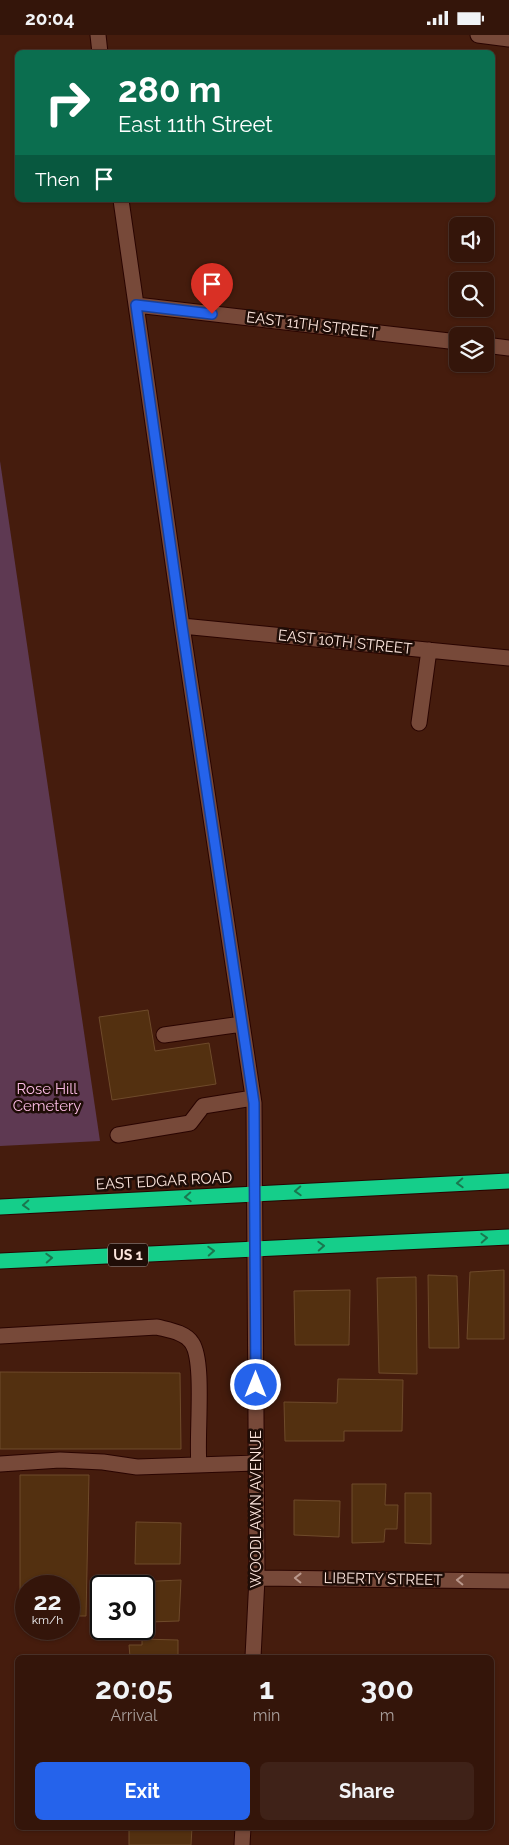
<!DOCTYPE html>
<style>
:root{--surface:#34150a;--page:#3f2218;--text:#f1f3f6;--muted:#a99f9c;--line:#4e342b;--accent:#2563eb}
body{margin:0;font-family:Raleway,sans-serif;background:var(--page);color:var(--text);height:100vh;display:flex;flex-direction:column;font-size:19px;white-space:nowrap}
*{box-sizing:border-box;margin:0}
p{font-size:16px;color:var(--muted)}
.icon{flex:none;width:28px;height:28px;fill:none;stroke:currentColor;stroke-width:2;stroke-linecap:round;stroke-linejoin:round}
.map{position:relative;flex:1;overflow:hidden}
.sheet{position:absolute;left:15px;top:1620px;width:479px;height:175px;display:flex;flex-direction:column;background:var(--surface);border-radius:8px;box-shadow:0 1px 4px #0004,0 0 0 1px var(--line)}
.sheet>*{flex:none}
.guide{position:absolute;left:15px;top:15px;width:480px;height:152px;border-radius:8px;box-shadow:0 1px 4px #0004,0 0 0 1px var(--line);background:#0b6e4f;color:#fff;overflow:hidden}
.controls{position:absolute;left:449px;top:182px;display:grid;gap:10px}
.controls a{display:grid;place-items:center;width:45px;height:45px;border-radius:8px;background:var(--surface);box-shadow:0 1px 4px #0004,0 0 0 1px var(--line);font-size:25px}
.speed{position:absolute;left:15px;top:1540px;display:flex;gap:10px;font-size:25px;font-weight:700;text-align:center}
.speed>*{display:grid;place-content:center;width:65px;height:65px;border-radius:50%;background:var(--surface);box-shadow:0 1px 4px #0004,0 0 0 1px var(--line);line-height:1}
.speed small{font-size:12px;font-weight:400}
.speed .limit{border:2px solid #111;border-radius:8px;background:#fff;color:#111}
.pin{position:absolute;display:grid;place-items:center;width:42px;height:42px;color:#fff;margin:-51px -21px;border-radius:50% 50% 50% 0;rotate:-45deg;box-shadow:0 0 5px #0007}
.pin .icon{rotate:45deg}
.me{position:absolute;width:55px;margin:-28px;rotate:0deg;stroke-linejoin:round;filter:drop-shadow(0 0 4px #0008)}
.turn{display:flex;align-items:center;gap:18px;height:105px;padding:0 20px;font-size:22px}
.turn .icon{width:65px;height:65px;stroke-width:2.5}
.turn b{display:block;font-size:35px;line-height:42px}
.then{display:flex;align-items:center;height:48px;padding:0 20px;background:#0003;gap:10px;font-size:19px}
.eta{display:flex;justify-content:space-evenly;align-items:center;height:85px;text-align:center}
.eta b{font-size:30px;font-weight:700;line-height:35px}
.button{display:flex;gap:10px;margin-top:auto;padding:10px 20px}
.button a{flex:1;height:58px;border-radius:8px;background:var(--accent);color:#fff;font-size:20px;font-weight:700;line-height:58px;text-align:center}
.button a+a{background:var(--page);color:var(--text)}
.status{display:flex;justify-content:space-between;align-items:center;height:35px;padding:0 25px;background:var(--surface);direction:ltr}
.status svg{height:14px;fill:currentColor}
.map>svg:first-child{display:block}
</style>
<div class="status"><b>20:04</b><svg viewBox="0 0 49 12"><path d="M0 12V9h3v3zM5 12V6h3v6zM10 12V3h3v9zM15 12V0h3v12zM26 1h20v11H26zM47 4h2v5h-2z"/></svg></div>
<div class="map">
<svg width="509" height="1810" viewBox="0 0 509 1810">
<rect width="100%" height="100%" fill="#451c0d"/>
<path fill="#5e3952" d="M0,426L100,1106L0,1111Z"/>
<path fill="#533010" stroke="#6e4a2a" d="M148,975L155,1016L209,1008L216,1049L112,1065L99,982Z
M504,1235V1304H467L470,1237Z
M428,1240L457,1241L459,1313H429Z
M416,1242L417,1339L379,1338L377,1243Z
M350,1255L349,1310H295L294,1256Z
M0,1337L180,1338L181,1414H0Z
M338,1344L403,1345L402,1396H344V1406H285L284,1367L337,1368Z
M20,1440H89L86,1581H69V1551H26V1580H20Z
M352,1449H386L385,1470H398L397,1494H385L384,1507L352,1508Z
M405,1458H431V1509L405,1508Z
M294,1465L340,1466L339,1502L294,1500Z
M136,1487L181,1488L180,1529H135Z
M181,1545L179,1586L149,1587L150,1566H144V1551H134V1547Z
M142,1604L178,1605V1622H130L129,1610H142Z
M129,1792H192L191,1810H129Z"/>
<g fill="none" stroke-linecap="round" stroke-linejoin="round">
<g stroke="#290400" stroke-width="17">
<path id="minor" d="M98,0L100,18
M478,0L509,4
M121,165L182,591L254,1068L257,1543L253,1622
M136,270L458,307
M485,310L509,313
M182,591L509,623
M419,688L429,615
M164,1000L242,989
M118,1100L190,1088L203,1071L253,1063
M0,1301L157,1292C168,1295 185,1297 192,1308C205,1327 196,1402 199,1430
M0,1429L60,1425L103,1427L137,1432L256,1428
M257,1543L509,1546
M242,1810L243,1792"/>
</g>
<g stroke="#290400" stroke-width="17">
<path id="highway" d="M0,1172L509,1146
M0,1226L509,1202"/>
</g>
<use href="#minor" stroke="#774939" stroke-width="15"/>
<use href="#highway" stroke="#15ce8a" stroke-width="15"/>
</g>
<defs><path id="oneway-chevron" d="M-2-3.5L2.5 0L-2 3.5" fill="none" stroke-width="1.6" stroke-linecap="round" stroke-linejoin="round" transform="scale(1.25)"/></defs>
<g stroke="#1a774f">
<use href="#oneway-chevron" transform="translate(460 1148) rotate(177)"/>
<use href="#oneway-chevron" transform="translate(298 1156) rotate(177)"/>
<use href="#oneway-chevron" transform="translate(188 1162) rotate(177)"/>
<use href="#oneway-chevron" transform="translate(26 1170) rotate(177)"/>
<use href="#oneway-chevron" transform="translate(484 1203) rotate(-3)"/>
<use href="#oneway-chevron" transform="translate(321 1211) rotate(-3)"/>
<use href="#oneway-chevron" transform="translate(211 1216) rotate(-3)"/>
<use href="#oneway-chevron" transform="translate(49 1223) rotate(-3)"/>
</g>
<g stroke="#ba988c">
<use href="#oneway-chevron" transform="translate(298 1543) rotate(-179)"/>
<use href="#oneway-chevron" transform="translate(460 1545) rotate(-179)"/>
</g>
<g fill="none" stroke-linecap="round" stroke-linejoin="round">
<g stroke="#184099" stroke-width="12">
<path id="route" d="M212,279L136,270L182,591L254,1068L256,1350"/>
</g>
<use href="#route" stroke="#2563eb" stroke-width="9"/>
</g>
<g text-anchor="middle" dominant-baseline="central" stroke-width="5" stroke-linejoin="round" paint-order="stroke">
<rect fill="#1f0d07" stroke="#baa59e" stroke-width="1" x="108" y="1208.5" width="40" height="23" rx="4"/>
<g font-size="14" font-weight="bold" fill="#fde6de">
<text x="128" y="1220">US 1</text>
</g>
<g font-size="15" fill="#fde6de" stroke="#1f0d07">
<text transform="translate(312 290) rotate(7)">EAST 11TH STREET</text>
<text transform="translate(345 607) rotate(6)">EAST 10TH STREET</text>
<text transform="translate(164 1146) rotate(-3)">EAST EDGAR ROAD</text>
<text transform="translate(256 1474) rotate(-90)">WOODLAWN AVENUE</text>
<text transform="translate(383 1544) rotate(1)">LIBERTY STREET</text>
</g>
<g font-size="15" fill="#fbbce5" stroke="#1f0d07">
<text x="47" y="1054">Rose Hill<tspan x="47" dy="17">Cemetery</tspan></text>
</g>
</g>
</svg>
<div class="controls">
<a><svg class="icon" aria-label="sound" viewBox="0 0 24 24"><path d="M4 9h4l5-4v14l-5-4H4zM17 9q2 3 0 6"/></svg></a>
<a><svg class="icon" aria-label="search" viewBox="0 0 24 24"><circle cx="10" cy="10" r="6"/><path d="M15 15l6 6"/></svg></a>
<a><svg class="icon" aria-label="layers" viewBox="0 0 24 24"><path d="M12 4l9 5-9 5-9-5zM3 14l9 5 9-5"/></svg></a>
</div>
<div class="speed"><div>22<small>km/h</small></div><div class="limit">30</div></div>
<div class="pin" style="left:212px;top:279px;background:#d93025"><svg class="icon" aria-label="arrive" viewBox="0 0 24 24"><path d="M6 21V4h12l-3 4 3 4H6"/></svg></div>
<svg class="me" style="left:256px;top:1350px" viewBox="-20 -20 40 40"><circle r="17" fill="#2563eb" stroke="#fff" stroke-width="3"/><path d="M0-11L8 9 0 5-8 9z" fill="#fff"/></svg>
<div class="guide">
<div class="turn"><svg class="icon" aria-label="right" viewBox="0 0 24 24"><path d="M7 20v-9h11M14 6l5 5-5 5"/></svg><div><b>280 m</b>East 11th Street</div></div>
<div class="then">Then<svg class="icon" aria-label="arrive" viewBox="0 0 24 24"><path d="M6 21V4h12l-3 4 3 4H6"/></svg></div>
</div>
<section class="sheet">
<div class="eta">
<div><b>20:05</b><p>Arrival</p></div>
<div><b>1</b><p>min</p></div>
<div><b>300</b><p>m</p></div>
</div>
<div class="button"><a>Exit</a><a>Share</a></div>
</section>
</div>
